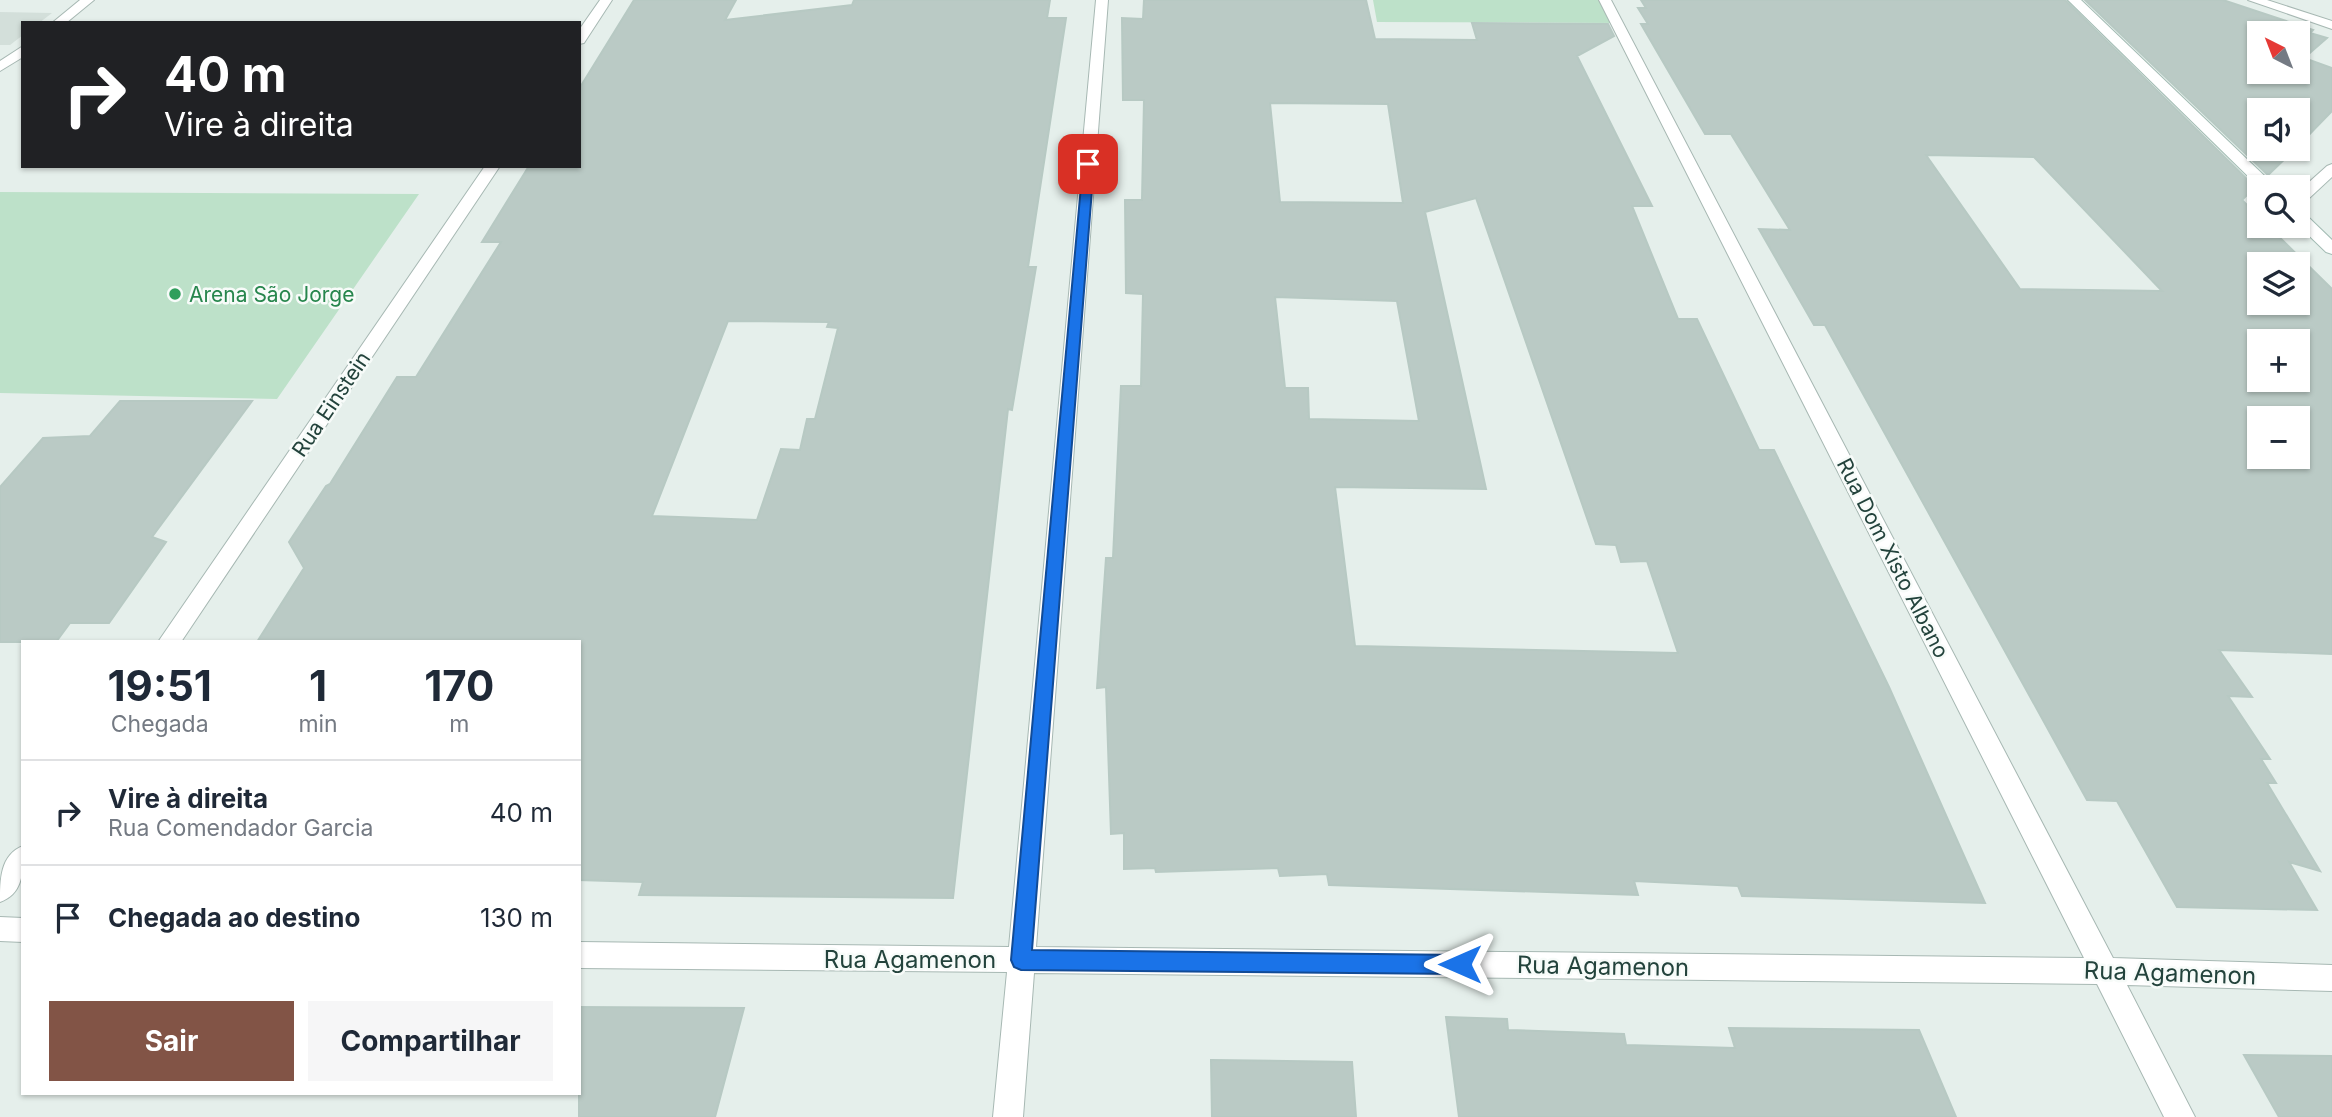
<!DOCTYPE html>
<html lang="pt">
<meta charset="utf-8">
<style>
:root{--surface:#fff;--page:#f6f6f7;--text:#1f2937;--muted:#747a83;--line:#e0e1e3;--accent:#825446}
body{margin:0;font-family:Inter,sans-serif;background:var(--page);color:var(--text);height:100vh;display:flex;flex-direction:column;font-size:26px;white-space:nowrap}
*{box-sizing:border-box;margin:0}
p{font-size:23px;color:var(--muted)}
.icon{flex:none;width:38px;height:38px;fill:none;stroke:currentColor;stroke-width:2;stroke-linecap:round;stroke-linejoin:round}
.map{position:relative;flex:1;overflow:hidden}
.details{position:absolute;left:21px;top:640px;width:560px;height:455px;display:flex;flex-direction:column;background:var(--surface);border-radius:0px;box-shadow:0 2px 5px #0004}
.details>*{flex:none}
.top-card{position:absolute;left:21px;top:21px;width:560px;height:147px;border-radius:0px;box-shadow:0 2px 5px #0004;background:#202124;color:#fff;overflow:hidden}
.needle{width:46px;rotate:318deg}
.controls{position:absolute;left:2247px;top:21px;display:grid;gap:14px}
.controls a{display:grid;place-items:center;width:63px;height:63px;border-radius:0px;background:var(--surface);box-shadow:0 2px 5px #0004;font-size:35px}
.pin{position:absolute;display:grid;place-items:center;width:60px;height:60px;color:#fff;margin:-30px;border-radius:14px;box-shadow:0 4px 10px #0006}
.me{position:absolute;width:77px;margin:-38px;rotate:270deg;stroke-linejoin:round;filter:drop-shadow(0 0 5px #0008)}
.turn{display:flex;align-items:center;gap:24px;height:147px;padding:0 28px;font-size:32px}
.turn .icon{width:91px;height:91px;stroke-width:2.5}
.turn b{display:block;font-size:49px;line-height:60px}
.eta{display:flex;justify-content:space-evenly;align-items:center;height:119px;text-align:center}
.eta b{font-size:42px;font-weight:700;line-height:49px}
.cta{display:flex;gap:14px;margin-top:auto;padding:14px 28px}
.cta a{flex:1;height:80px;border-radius:0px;background:var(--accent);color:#fff;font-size:28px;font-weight:700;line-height:80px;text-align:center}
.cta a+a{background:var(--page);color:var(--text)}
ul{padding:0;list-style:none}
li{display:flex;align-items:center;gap:21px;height:105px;padding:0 28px;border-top:2px solid var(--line)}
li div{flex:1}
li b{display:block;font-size:26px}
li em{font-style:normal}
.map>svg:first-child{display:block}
</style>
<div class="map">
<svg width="2332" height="1117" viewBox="0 0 2332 1117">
<rect width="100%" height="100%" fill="#e5efeb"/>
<path fill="#d3dfda" d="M0,12L52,13L39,23H23V35L10,45H0Z"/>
<path fill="#bde1c9" d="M1373,0H1606L1618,23L1377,22Z
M0,192L419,194L277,399L0,393Z"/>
<path fill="#bacac5" stroke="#b7c9c3" stroke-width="2" fill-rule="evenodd" d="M634,0H736L725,20L852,5L854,0H1050L1047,18H1066L1028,267H1036L1012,410L1008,409L953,898L639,895L643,882L579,880V642H257L304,568L289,542L326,486L330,484L397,377H416L501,242H482L529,166H579V89ZM728,321L829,322L827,327L838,328L815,419H807L800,450L781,449L757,520L652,516Z
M1144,0H1366L1375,39L1477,40L1472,23L1608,24L1614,36L1577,56L1652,206H1632L1678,319H1697L1759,450H1774L1889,687L1985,903L1742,896L1738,886L1634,881L1638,895L1329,885L1327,874L1280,876L1278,868L1156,872L1155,868L1124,869V833L1111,834L1106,687L1097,688L1106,558H1113L1121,386H1141L1143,294L1126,293L1125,200H1142L1144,100H1123L1122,18L1143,19ZM1270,103L1388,104L1403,203L1280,202ZM1476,198L1596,544L1616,545L1621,562L1647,561L1678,653L1355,646L1335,487L1486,489L1425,212ZM1275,297L1397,301L1419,421L1309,419L1308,388H1285Z
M1641,0H2065L2255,187L2242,200L2259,217V226H2268L2332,289V654L2219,650L2252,697L2228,696L2270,759H2261L2276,783H2267L2320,871L2289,862L2317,910L2177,907L2117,801L2087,800L1825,325H1814L1759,229L1790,230L1731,134H1705L1641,24H1648L1638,8H1646ZM1926,155L2034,157L2162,291L2020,289ZM2259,264H2298V303H2259ZM2259,341H2298V380H2259ZM2259,418H2298V457H2259Z
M2085,0H2223L2313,30L2310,33L2327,38L2304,58L2332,68V111L2298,146V110H2259V149H2295L2268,175ZM2259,33H2298V72H2259Z
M120,401H252L152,537L166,542L109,623H70L56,642H0V487L43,438L90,436Z
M579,1007L744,1008L715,1117H579Z
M1446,1017L1507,1019L1508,1030L1624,1034L1626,1045L1735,1048L1729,1028L1919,1030L1956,1117H1459Z
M2244,1055L2332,1056V1117H2279Z
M1211,1060L1352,1062L1356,1117H1212Z"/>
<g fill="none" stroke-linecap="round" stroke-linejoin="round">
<g stroke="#a7b8b3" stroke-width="2">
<path id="street" d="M80,0H94L66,23H52Z
M600,0H612L584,43L579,44V30Z
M1096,0H1108L1036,947L2084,958L1599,0H1611L2113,958L2332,965V991L2127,985L2195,1117H2164L2097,984L1034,973L1023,1117H993L1007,972L579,968V942L1009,947Z
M2248,0H2267L2332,21V29Z
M23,46V57L0,71V61Z
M2332,164V177L2304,203L2298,205V192L2327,166Z
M485,166H500L181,642H158Z
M23,846C23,868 25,893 0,902C0,880 0,855 23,846Z
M0,917L23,918V942L0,941Z"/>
</g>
<g stroke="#a3bcb4" stroke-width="2">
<path id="secondary" d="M2068,0H2081L2276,187H2259Z
M2298,211L2304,213L2332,240V254L2326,252L2298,225Z"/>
</g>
<use href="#street" fill="#fff" fill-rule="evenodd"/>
<use href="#secondary" fill="#fff" fill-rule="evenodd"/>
</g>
<path fill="#1a73e8" stroke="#114b97" stroke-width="2" d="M1088,161L1094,164L1032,950L1460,955L1467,957L1470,964L1467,971L1460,974L1021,970L1014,967L1011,960L1083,164Z"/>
<circle fill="#2e9e5b" stroke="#f7fbf9" stroke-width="2.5" cx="175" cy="294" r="7"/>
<g text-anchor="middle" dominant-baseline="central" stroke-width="5" stroke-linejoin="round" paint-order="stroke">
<g font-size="21" fill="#27864d" stroke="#f7fbf9" text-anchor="start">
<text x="189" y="294">Arena São Jorge</text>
</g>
<g font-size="21" fill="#23433c" stroke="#f7fbf9">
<text transform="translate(331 404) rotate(-56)">Rua Einstein</text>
<text transform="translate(1893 558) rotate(63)">Rua Dom Xisto Albano</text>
</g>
<g font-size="24" fill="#23433c" stroke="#f7fbf9">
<text x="910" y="959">Rua Agamenon</text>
<text transform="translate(1603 966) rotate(1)">Rua Agamenon</text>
<text transform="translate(2170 973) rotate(2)">Rua Agamenon</text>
</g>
</g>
</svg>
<div class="controls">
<a><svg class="needle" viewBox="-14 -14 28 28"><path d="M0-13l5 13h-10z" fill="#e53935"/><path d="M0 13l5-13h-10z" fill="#747a83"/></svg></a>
<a><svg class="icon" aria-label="sound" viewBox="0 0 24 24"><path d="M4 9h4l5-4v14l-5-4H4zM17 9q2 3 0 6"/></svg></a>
<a><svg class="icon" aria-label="search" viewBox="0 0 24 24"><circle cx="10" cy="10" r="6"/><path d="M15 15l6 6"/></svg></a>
<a><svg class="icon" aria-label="layers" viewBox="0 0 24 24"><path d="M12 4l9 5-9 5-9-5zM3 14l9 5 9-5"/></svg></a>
<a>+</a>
<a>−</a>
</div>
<div class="pin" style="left:1088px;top:164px;background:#d93025"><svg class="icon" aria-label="arrive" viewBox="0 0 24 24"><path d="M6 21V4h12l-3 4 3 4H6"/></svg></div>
<svg class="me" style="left:1460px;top:964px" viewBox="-20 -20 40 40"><path d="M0-17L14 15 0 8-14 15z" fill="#1a73e8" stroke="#fff" stroke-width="4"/></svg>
<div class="top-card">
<div class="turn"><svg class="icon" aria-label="right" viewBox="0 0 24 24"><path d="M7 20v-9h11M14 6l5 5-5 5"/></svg><div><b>40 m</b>Vire à direita</div></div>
</div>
<section class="details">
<div class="eta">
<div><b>19:51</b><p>Chegada</p></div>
<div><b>1</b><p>min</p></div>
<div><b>170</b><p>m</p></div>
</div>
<ul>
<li><svg class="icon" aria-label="right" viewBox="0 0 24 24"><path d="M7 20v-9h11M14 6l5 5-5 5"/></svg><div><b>Vire à direita</b><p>Rua Comendador Garcia</p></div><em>40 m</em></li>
<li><svg class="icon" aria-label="arrive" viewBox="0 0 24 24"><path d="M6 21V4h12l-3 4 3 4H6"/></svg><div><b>Chegada ao destino</b></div><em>130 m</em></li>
</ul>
<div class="cta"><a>Sair</a><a>Compartilhar</a></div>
</section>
</div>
